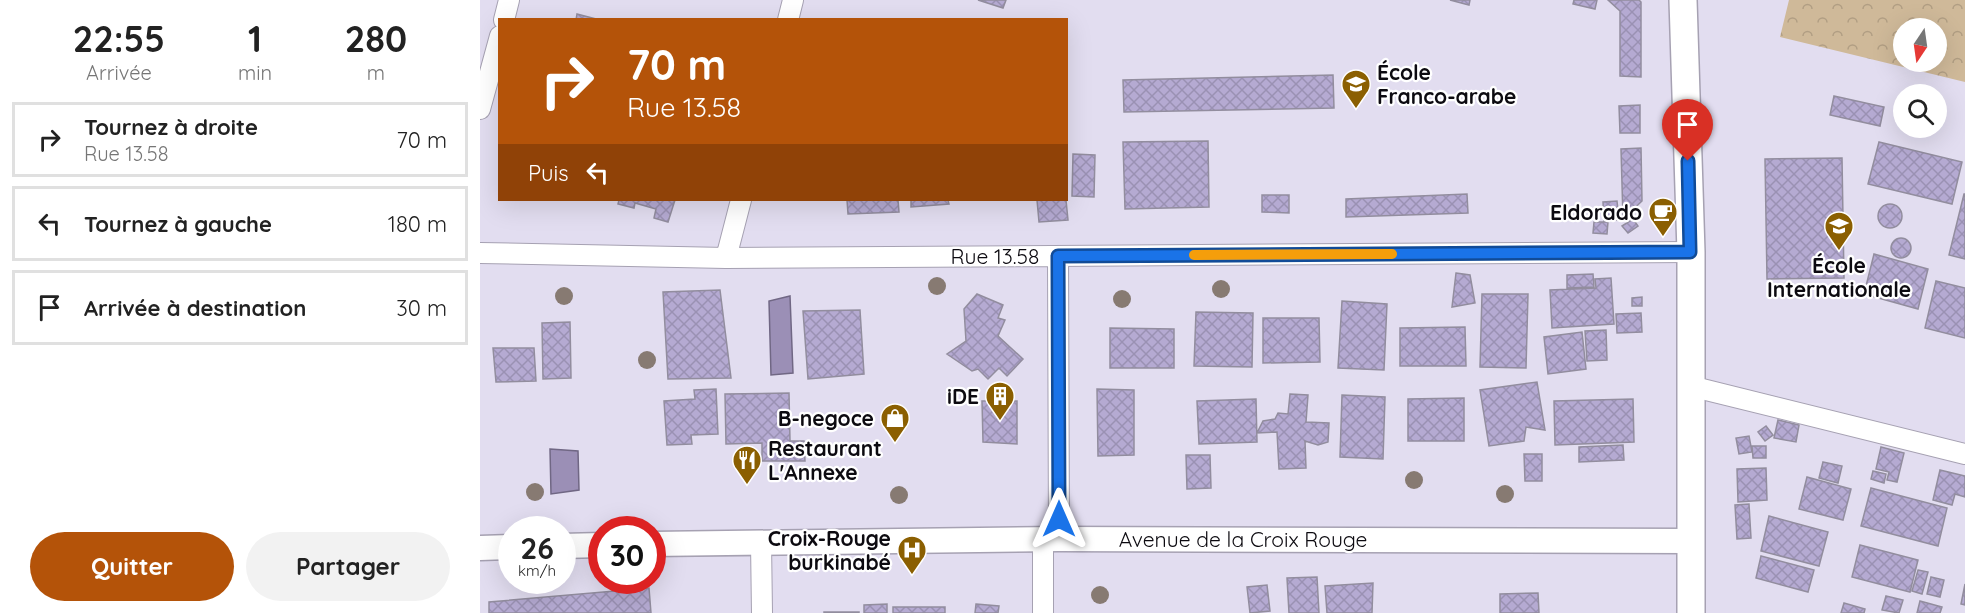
<!DOCTYPE html>
<html lang="fr">
<meta charset="utf-8">
<style>
:root{--surface:#fff;--page:#f2f2f2;--text:#222;--muted:#767676;--line:#e0e0e0;--accent:#b45309}
body{margin:0;font-family:Quicksand,sans-serif;background:var(--page);color:var(--text);height:100vh;display:flex;flex-direction:column;font-size:22px;white-space:nowrap}
*{box-sizing:border-box;margin:0}
p{font-size:20px;color:var(--muted)}
.icon{flex:none;width:33px;height:33px;fill:none;stroke:currentColor;stroke-width:2;stroke-linecap:round;stroke-linejoin:round}
.map{position:relative;flex:1;overflow:hidden}
.panel{display:flex;flex-direction:column;background:var(--surface);width:480px}
.panel>*{flex:none}
.top-card{position:absolute;left:18px;top:18px;width:570px;height:183px;border-radius:0px;box-shadow:0 6px 24px #0002;background:#b45309;color:#fff;overflow:hidden}
.needle{width:39px;rotate:193deg}
.controls{position:absolute;left:1413px;top:18px;display:grid;gap:12px}
.controls a{display:grid;place-items:center;width:54px;height:54px;border-radius:50%;background:var(--surface);box-shadow:0 6px 24px #0002;font-size:30px}
.speed{position:absolute;left:18px;top:516px;display:flex;gap:12px;font-size:30px;font-weight:700;text-align:center}
.speed>*{display:grid;place-content:center;width:78px;height:78px;border-radius:50%;background:var(--surface);box-shadow:0 6px 24px #0002;line-height:1}
.speed small{font-size:15px;font-weight:400}
.speed .limit{border:9px solid #d22;background:#fff;color:#111}
.pin{position:absolute;display:grid;place-items:center;width:51px;height:51px;color:#fff;margin:-62px -26px;border-radius:50% 50% 50% 0;rotate:-45deg;box-shadow:0 0 6px #0007}
.pin .icon{rotate:45deg}
.me{position:absolute;width:66px;margin:-33px;rotate:0deg;stroke-linejoin:round;filter:drop-shadow(0 0 4px #0008)}
.turn{display:flex;align-items:center;gap:21px;height:126px;padding:0 30px;font-size:27px}
.turn .icon{width:78px;height:78px;stroke-width:2.5}
.turn b{display:block;font-size:42px;line-height:51px}
.then{display:flex;align-items:center;height:57px;padding:0 30px;background:#0003;gap:12px;font-size:22px}
.eta{display:flex;justify-content:space-evenly;align-items:center;height:102px;text-align:center}
.eta b{font-size:36px;font-weight:700;line-height:42px}
.button{display:flex;gap:12px;margin-top:auto;padding:12px 30px}
.button a{flex:1;height:69px;border-radius:36px;background:var(--accent);color:#fff;font-size:24px;font-weight:700;line-height:69px;text-align:center}
.button a+a{background:var(--page);color:var(--text)}
ul{padding:0;list-style:none}
li{display:flex;align-items:center;gap:18px;height:75px;margin:0 12px 9px;padding:0 18px;border:3px solid var(--line);border-radius:0px}
li div{flex:1}
li b{display:block;font-size:22px}
li em{font-style:normal}
main{display:flex;flex:1;min-height:0}
.map>svg:first-child{display:block}
</style>
<main>
<section class="panel">
<div class="eta">
<div><b>22:55</b><p>Arrivée</p></div>
<div><b>1</b><p>min</p></div>
<div><b>280</b><p>m</p></div>
</div>
<ul>
<li><svg class="icon" aria-label="right" viewBox="0 0 24 24"><path d="M7 20v-9h11M14 6l5 5-5 5"/></svg><div><b>Tournez à droite</b><p>Rue 13.58</p></div><em>70 m</em></li>
<li><svg class="icon" aria-label="left" viewBox="0 0 24 24"><path d="M17 20v-9H6M10 6l-5 5 5 5"/></svg><div><b>Tournez à gauche</b></div><em>180 m</em></li>
<li><svg class="icon" aria-label="arrive" viewBox="0 0 24 24"><path d="M6 21V4h12l-3 4 3 4H6"/></svg><div><b>Arrivée à destination</b></div><em>30 m</em></li>
</ul>
<div class="button"><a>Quitter</a><a>Partager</a></div>
</section>
<div class="map">
<svg width="1485" height="613" viewBox="0 0 1485 613">
<defs>
<pattern id="park-crowns" width="20" height="18" patternUnits="userSpaceOnUse" patternTransform="scale(1.5)"><rect width="20" height="18" fill="#cfb999"/><path d="M2 6a3 3 0 1 1 6 0M12 15a3 3 0 1 1 6 0" fill="none" stroke="#b19e83"/></pattern>
<pattern id="building-cross-hatch" width="8" height="8" patternUnits="userSpaceOnUse" patternTransform="scale(1.5)"><rect width="8" height="8" fill="#b5aad2"/><path d="M0 0l8 8M0 8l8-8" fill="none" stroke="#9a91b3"/></pattern>
</defs>
<rect width="100%" height="100%" fill="#e2ddf0"/>
<path fill="url(#park-crowns)" fill-rule="evenodd" d="M1309,0H1485V82L1300,37ZM1424,28H1456V62H1424Z"/>
<path fill="#9b8fb6" stroke="#706784" stroke-width="1.5" d="M310,296L313,373L291,375L289,301Z
M70,449L98,451L99,490L71,494Z"/>
<path fill="url(#building-cross-hatch)" stroke="#928d9e" stroke-width="1.5" d="M498,0H526L523,8Z
M970,0H990L989,5Z
M1094,0H1117L1115,9L1093,4Z
M1128,0H1159L1161,2V77L1140,76V11Z
M97,14L120,20H96Z
M853,75L854,108L644,112L643,80Z
M1354,96L1404,107L1400,126L1350,115Z
M1160,105V133H1140L1139,106Z
M728,141L729,207L645,209L643,142Z
M1399,142L1482,162L1472,204L1388,184Z
M1161,148L1162,201L1143,219L1141,149Z
M593,154L615,155L614,197L592,196Z
M1362,158L1364,278L1287,279L1285,159Z
M987,194L988,213L866,217V199Z
M1484,194H1485V259L1469,255Z
M782,195H809V213L782,212Z
M139,200H195L188,222L174,218L176,209L155,203L154,208L138,204Z
M367,200H418L419,212L368,214Z
M431,200H468L469,204L431,207Z
M557,200H586L588,220L559,222Z
M1137,201L1139,220L1124,221L1123,202Z
M1398 216a12 12 0 1 1 24 0a12 12 0 1 1-24 0Z
M1153,219L1158,226L1148,233L1142,226Z
M1114,222H1128L1127,234L1113,233Z
M1411 248a10 10 0 1 1 20 0a10 10 0 1 1-20 0Z
M1394,254L1448,269L1438,309L1384,294Z
M976,273L990,275L995,303L972,307Z
M1113,274L1114,287L1087,288V275Z
M1131,278L1134,324L1072,328L1070,290L1116,288L1115,279Z
M1456,281L1485,288V338L1445,328Z
M240,290L251,378L188,379L183,292Z
M497,294L523,305L518,318L525,320L518,336L543,359L527,376L519,368L508,379L498,369L492,371L467,354L486,341L484,309Z
M1002,294H1048L1046,368L1000,367Z
M1162,297V306H1152V298Z
M862,301L907,304L904,370L858,368Z
M380,310L384,374L328,379L323,311Z
M716,312L773,313L772,367L714,366Z
M1161,313L1162,332L1137,333L1136,314Z
M783,318H839L840,362L783,363Z
M90,322L91,378L63,379L62,323Z
M985,327L986,366H920V328Z
M630,328L694,329V368H630Z
M1126,330L1127,360L1107,361L1105,331Z
M1102,332L1106,369L1068,374L1064,337Z
M13,348H54L56,381L16,382Z
M1057,382L1065,430L1046,427L1044,441L1009,446L1000,390Z
M236,389L238,434L211,435L212,444L187,445L184,401L215,399L214,390Z
M617,389L654,390V455L618,456Z
M309,393L310,441H324L325,461H282V443L246,444L245,394Z
M810,394L828,395L826,422L849,423L848,442L838,445L825,441L826,468L799,469L797,432L777,433L783,421L795,419L798,413L808,414Z
M862,395L905,397L903,459L860,457Z
M984,398V441H928V399Z
M776,399L777,442L719,444L717,401Z
M1153,399L1154,442L1075,445L1074,401Z
M502,401H537V444L503,442Z
M1298,420L1319,425L1316,442L1294,438Z
M1286,426L1293,435L1285,441L1278,432Z
M1269,436L1272,452L1259,454L1256,438Z
M1143,445L1144,460L1099,462V447Z
M1272,446H1286V458H1273Z
M1401,447L1424,453L1417,482L1407,480L1409,472L1396,469Z
M1044,454H1062V481H1045Z
M706,455H730L731,488L707,489Z
M1343,462L1362,466L1358,483L1339,478Z
M1286,468L1287,500L1258,502L1257,469Z
M1460,470L1485,476V497L1475,494L1472,505L1453,500Z
M1393,471L1406,474L1404,483L1391,479Z
M1327,477L1371,489L1363,520L1319,509Z
M1391,488L1467,508L1458,546L1381,526Z
M1269,504L1271,538L1257,539L1255,505Z
M1289,516L1348,532L1339,566L1281,551Z
M1380,545L1438,560L1430,592L1372,577Z
M1281,556L1334,570L1328,592L1276,578Z
M1438,570L1448,572L1442,594L1432,591Z
M837,577L839,613H809L807,578Z
M1451,577L1464,580L1460,597L1447,594Z
M893,583L892,613H847L845,586Z
M1485,584V605L1481,604Z
M787,585L790,611L770,613L767,587Z
M169,588L171,613H9V602Z
M1058,593L1059,613H1020V594Z
M1406,596L1423,600L1419,613L1402,610Z
M1440,601L1462,607L1460,613H1437Z
M1364,603L1385,609L1384,613H1361Z
M407,604V613H384V605Z
M496,604L519,606L518,613H495Z
M413,607H465V613H413Z
M344,612H379V613H344Z"/>
<g fill="none" stroke-linecap="round" stroke-linejoin="round">
<g stroke="#a6a1b2" stroke-width="22">
<path id="minor" d="M24,20L29,0
M308,20L313,0
M0,109L20,36
M0,253L246,258L1211,252
M578,256L579,539
M246,258L261,200
M1210,386L1485,454
M563,539V613
M281,542L282,613"/>
</g>
<g stroke="#a6a1b2" stroke-width="27">
<path id="tertiary" d="M172,544L579,539L1209,541
M82,546L122,545
M0,548L32,547"/>
</g>
<g stroke="#a6a1b2" stroke-width="30">
<path id="secondary" d="M1203,0L1211,252V613"/>
</g>
<use href="#minor" stroke="#fff" stroke-width="20"/>
<use href="#tertiary" stroke="#fff" stroke-width="24"/>
<use href="#secondary" stroke="#fff" stroke-width="27"/>
</g>
<g fill="#877a72">
<circle cx="457" cy="286" r="9"/>
<circle cx="741" cy="289" r="9"/>
<circle cx="84" cy="296" r="9"/>
<circle cx="642" cy="299" r="9"/>
<circle cx="167" cy="360" r="9"/>
<circle cx="934" cy="480" r="9"/>
<circle cx="55" cy="492" r="9"/>
<circle cx="1025" cy="494" r="9"/>
<circle cx="419" cy="495" r="9"/>
<circle cx="620" cy="595" r="9"/>
</g>
<g fill="none" stroke-linecap="round" stroke-linejoin="round">
<g stroke="#114b97" stroke-width="15">
<path id="route" d="M579,519L578,256L1210,252L1208,161"/>
</g>
<use href="#route" stroke="#1a73e8" stroke-width="10"/>
<path stroke="#f59e0b" stroke-width="10" d="M714,255L912,254"/>
</g>
<defs>
<g id="school-pin" transform="scale(1.5)"><path d="M0 17L-7.5 6A9.5 9.5 0 1 1 7.5 6Z" fill="#8b5f01" stroke="#fff"/><path d="M0-5L7-2L0 1L-7-2ZM-4 1L0 2.5L4 1V4Q0 6-4 4Z" fill="#fff"/></g>
<g id="cafe-pin" transform="scale(1.5)"><path d="M0 17L-7.5 6A9.5 9.5 0 1 1 7.5 6Z" fill="#8b5f01" stroke="#fff"/><path d="M-5.5-4.5H6V0H3Q3 3.5 0 3.5H-2.5Q-5.5 3.5-5.5 0ZM3-3.2v2h1.7v-2ZM-6 4.5H4V6H-6Z" fill="#fff"/></g>
<g id="building-pin" transform="scale(1.5)"><path d="M0 17L-7.5 6A9.5 9.5 0 1 1 7.5 6Z" fill="#8b5f01" stroke="#fff"/><path d="M-4-6H4V6H1V3H-1V6H-4ZM-2.5-4.3h1.7v1.8h-1.7ZM.8-4.3h1.7v1.8H.8ZM-2.5-1h1.7V.8h-1.7ZM.8-1h1.7V.8H.8Z" fill="#fff"/></g>
<g id="shop-pin" transform="scale(1.5)"><path d="M0 17L-7.5 6A9.5 9.5 0 1 1 7.5 6Z" fill="#8b5f01" stroke="#fff"/><path d="M-5-2.5h2.3a2.7 3.5 0 0 1 5.4 0H5L5.5 6h-11ZM-1.5-2.5h3a1.5 2.3 0 0 0-3 0Z" fill="#fff"/></g>
<g id="restaurant-pin" transform="scale(1.5)"><path d="M0 17L-7.5 6A9.5 9.5 0 1 1 7.5 6Z" fill="#8b5f01" stroke="#fff"/><path d="M-5-6h1v4h1v-4h1v4h1v-4h1v5L-1.5 .5V6h-2V.5L-5-1ZM5-6V6H3V1.5H1.5Q1.5-4 5-6Z" fill="#fff"/></g>
<g id="hospital-pin" transform="scale(1.5)"><path d="M0 17L-7.5 6A9.5 9.5 0 1 1 7.5 6Z" fill="#8b5f01" stroke="#fff"/><path d="M-5-5h3v3.5h4V-5h3V5h-3V1.5h-4V5h-3Z" fill="#fff"/></g>
</defs>
<g fill-rule="evenodd">
<use href="#school-pin" x="876" y="84"/>
<use href="#cafe-pin" x="1183" y="212"/>
<use href="#school-pin" x="1359" y="226"/>
<use href="#building-pin" x="520" y="396"/>
<use href="#shop-pin" x="415" y="418"/>
<use href="#restaurant-pin" x="267" y="460"/>
<use href="#hospital-pin" x="432" y="550"/>
</g>
<g text-anchor="middle" dominant-baseline="central" stroke-width="4.5" stroke-linejoin="round" paint-order="stroke">
<g font-size="21" font-weight="bold" fill="#0c0a10" stroke="#fff" text-anchor="end">
<text x="897" y="72" text-anchor="start">École<tspan x="897" dy="24">Franco-arabe</tspan></text>
<text x="1162" y="212">Eldorado</text>
<text x="1359" y="265" text-anchor="middle">École<tspan x="1359" dy="24">Internationale</tspan></text>
<text x="499" y="396">iDE</text>
<text x="394" y="418">B-negoce</text>
<text x="288" y="448" text-anchor="start">Restaurant<tspan x="288" dy="24">L'Annexe</tspan></text>
<text x="411" y="538">Croix-Rouge<tspan x="411" dy="24">burkinabé</tspan></text>
</g>
<g font-size="21" fill="#0c0a10" stroke="#fff">
<text x="515" y="256">Rue 13.58</text>
<text x="763" y="539">Avenue de la Croix Rouge</text>
</g>
</g>
</svg>
<div class="controls">
<a><svg class="needle" viewBox="-14 -14 28 28"><path d="M0-13l5 13h-10z" fill="#e53935"/><path d="M0 13l5-13h-10z" fill="#767676"/></svg></a>
<a><svg class="icon" aria-label="search" viewBox="0 0 24 24"><circle cx="10" cy="10" r="6"/><path d="M15 15l6 6"/></svg></a>
</div>
<div class="speed"><div>26<small>km/h</small></div><div class="limit">30</div></div>
<div class="pin" style="left:1208px;top:161px;background:#d93025"><svg class="icon" aria-label="arrive" viewBox="0 0 24 24"><path d="M6 21V4h12l-3 4 3 4H6"/></svg></div>
<svg class="me" style="left:579px;top:519px" viewBox="-20 -20 40 40"><path d="M0-17L14 15 0 8-14 15z" fill="#1a73e8" stroke="#fff" stroke-width="4"/></svg>
<div class="top-card">
<div class="turn"><svg class="icon" aria-label="right" viewBox="0 0 24 24"><path d="M7 20v-9h11M14 6l5 5-5 5"/></svg><div><b>70 m</b>Rue 13.58</div></div>
<div class="then">Puis<svg class="icon" aria-label="left" viewBox="0 0 24 24"><path d="M17 20v-9H6M10 6l-5 5 5 5"/></svg></div>
</div>
</div>
</main>
